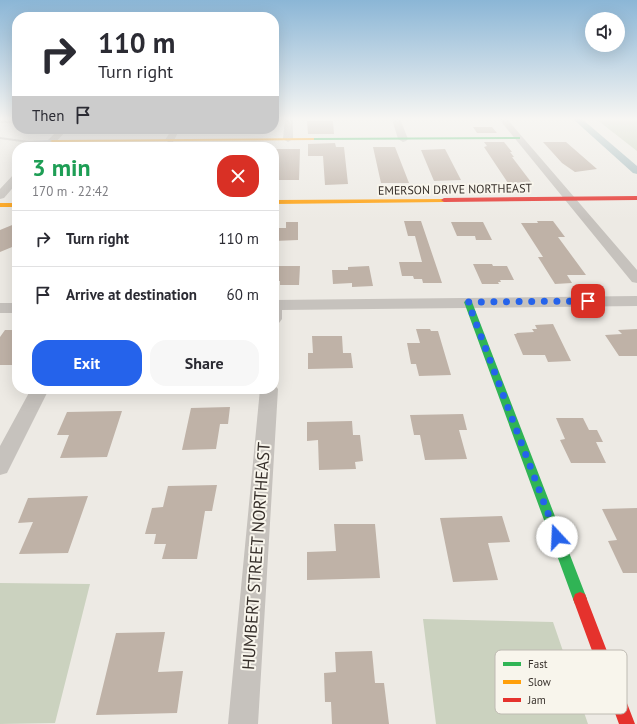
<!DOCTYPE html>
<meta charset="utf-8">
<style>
:root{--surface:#fff;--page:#f7f7f7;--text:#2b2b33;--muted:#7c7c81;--line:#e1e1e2;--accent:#2563eb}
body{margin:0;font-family:"PT Sans",sans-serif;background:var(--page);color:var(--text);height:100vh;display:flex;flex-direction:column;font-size:15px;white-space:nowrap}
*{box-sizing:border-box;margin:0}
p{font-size:13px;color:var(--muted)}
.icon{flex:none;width:22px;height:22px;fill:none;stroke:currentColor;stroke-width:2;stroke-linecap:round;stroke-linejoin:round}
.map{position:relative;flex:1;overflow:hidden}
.drawer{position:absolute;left:12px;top:142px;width:267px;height:252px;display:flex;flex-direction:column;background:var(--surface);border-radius:16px;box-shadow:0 4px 16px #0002}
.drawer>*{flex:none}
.top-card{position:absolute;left:12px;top:12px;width:267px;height:122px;border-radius:16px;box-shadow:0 4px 16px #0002;background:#fff;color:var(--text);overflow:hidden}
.fabs{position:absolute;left:585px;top:12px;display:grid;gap:8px}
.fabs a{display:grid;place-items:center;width:40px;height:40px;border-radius:50%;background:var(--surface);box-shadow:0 4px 16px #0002;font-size:20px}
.pin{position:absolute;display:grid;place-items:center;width:34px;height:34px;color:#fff;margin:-17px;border-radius:8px;box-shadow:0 2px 6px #0006}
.me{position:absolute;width:44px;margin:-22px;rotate:340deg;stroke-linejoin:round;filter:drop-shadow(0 0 3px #0008)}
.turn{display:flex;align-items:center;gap:14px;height:84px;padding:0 20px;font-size:18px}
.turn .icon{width:52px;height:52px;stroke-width:2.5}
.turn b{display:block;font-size:28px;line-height:34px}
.then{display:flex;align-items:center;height:38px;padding:0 20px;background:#0003;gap:8px;font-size:15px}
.round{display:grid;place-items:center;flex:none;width:42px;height:42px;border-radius:16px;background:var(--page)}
.summary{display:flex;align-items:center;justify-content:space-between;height:68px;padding:0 20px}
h1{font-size:24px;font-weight:700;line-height:30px;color:#1e9e55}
.button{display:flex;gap:8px;margin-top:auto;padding:8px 20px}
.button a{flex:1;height:46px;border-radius:16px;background:var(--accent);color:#fff;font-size:16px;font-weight:700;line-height:46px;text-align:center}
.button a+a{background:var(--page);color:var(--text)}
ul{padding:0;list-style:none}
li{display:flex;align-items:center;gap:12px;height:56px;padding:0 20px;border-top:1px solid var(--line)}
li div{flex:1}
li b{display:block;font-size:15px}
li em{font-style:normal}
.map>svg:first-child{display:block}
</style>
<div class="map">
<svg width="637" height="724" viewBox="0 0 637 724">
<rect width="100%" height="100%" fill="#edeae4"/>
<path fill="#cbd2bf" d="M596,119H637V151Z
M170,142H210L209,147H167Z
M0,583L90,584L55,723L0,724Z
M423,619L553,622L588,724H436Z"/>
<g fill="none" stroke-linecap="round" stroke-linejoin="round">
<path fill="#a1b8bc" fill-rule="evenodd" d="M573,119H582L637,166V174L633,173Z"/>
</g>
<path fill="#bfb2a7" d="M307,121H333L334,134H308Z
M473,127H492L497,133H477Z
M484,142H504L512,152H510L514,157H512L531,182L508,183L484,147L487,146Z
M543,142H566L597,169L575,172L562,163Z
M335,143L336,147H344L348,184L325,185L323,156H308V144Z
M373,147H395L409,183H381Z
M276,149H300L299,180H274Z
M445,149L461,180L434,181L421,150Z
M404,221H421L442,283H423L422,279H414L413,276H402L399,262H422L415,236H408Z
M537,221H553L565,237H558L586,275H567L572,283L555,284L538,257H543L521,223H538Z
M286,222H298V240L274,241V228H286Z
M451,222H483L492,240H476L475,236H457Z
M17,223V245L0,252V230Z
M473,264H492L493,266H507L514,280H500L501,282H498L499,284H482Z
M274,266H300L299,285H280V281H274Z
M369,266L373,286L352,287V283L333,284L332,270H348V267Z
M553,324L571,361L548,362L545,355H523L514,334H517L516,333L534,332L532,329H537L535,325Z
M416,329H430L431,331H438L451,375L419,376L416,364H411L407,343H420Z
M637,329V356H619L605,335L622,334L618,330Z
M5,330H17V365H0V337Z
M312,336H342L343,353H351L353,368L308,369V353H313Z
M230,407L228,424H220L216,449L182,450L191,408Z
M122,411L107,457L60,458L69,435H57L67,412Z
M463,414L467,430H459L467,459L425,460L420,435H414L410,415Z
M556,418H583L589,430H597L603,442H596L606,463H571L560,440L565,439Z
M352,421L353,435H360L363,461L355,462L356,469L319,470L318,440L307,441V422Z
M217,485L212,511H205L197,559H162L166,544H154L156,534H145L152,508L163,507L168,486Z
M88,496L68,553L19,554L33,522L18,523L28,498Z
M637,508V573H623L608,541L617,540L602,509Z
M502,516L510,542L488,543L498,580L453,582L440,518Z
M334,524H375L380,578L307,580V552L336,551Z
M165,632L158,672L183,671L177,713L96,715L116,633Z
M372,651L375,683H384L389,724H332L331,702H325L324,673L336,672L335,652Z"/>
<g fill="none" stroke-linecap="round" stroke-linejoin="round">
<path fill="#c6c2bd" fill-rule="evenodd" d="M0,121H17V123H0Z
M0,137L29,141L52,140L54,141L52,142L29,143L0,139Z"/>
<path fill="#c6c2bd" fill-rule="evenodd" d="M285,119H293V139L288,142L283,139Z
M392,119H400L408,139L406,141L403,142L398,139Z
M499,119H507L637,270V283L632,282Z
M59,129H68L51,147H41Z
M172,129H180L173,142L170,143L165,140Z
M17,174V183L4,198L0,199V189L13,175Z
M637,296V306L282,310V319L279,323L274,324V300Z
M0,303H17V313H0Z
M274,384L278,389L258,724H228L260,389H274Z
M31,389H49L7,473L0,475V446Z"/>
<path fill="#30b455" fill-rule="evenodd" d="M518,137H520V139L312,140L310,139L312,138Z
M468,299L472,302L587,599L585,604L580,606L575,604L573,599L464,302Z"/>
<path fill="#ff9f0a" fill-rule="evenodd" d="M312,138H314V140L52,142L50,141L52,140Z
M446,199L447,200L444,202L274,204V200Z
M0,203H17V207H0Z"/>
<path fill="#e5322d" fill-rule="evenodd" d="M637,196V200L444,202L441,200L444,198Z
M580,592L585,594L635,724H619L573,599L575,594Z"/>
</g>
<linearGradient id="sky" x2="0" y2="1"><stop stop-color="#8bb6d6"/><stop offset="0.54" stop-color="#f7f6f3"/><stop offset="1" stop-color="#f7f6f3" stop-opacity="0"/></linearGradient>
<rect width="637" height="220" fill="url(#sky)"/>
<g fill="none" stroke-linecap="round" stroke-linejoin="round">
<path stroke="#2563eb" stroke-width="7" stroke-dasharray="0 12.6" d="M557,537L468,302L588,301"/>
</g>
<g text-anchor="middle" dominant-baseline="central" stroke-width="4" stroke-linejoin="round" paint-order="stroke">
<g font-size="12" fill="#37302b" stroke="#f8f5ec">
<text transform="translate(455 189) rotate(-1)">EMERSON DRIVE NORTHEAST</text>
</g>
<g font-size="17" fill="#37302b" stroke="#f8f5ec">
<text transform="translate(256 556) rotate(-86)">HUMBERT STREET NORTHEAST</text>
</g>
</g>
<rect x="495" y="650" width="132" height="64" rx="6" fill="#f8f5ec" stroke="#bebab2" stroke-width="1"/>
<rect x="503" y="662" width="18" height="4" fill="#30b455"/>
<rect x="503" y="680" width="18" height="4" fill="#ff9f0a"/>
<rect x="503" y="698" width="18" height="4" fill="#e5322d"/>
<g font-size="11" fill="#37302b">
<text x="528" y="668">Fast</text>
<text x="528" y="686">Slow</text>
<text x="528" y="704">Jam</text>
</g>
</svg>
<div class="fabs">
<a><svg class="icon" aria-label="sound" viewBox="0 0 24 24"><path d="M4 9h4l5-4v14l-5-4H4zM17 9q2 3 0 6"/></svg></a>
</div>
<div class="pin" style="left:588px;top:301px;background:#d93025"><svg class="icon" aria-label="arrive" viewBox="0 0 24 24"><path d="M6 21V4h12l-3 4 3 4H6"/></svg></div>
<svg class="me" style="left:557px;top:537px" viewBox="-20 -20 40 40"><circle r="19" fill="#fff"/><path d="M0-13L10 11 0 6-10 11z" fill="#2563eb"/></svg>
<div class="top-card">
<div class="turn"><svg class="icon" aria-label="right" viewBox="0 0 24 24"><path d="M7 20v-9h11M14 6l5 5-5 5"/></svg><div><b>110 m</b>Turn right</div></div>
<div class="then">Then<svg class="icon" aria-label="arrive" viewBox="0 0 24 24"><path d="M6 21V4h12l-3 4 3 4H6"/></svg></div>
</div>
<section class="drawer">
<div class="summary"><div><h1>3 min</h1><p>170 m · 22:42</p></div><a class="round" style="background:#d93025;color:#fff"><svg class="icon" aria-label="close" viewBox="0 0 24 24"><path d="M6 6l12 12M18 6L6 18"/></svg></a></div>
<ul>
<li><svg class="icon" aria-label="right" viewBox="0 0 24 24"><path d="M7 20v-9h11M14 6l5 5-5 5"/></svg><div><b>Turn right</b></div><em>110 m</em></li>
<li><svg class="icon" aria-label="arrive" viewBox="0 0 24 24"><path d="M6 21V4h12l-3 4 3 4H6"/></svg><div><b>Arrive at destination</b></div><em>60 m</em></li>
</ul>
<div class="button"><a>Exit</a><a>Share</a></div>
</section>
</div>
